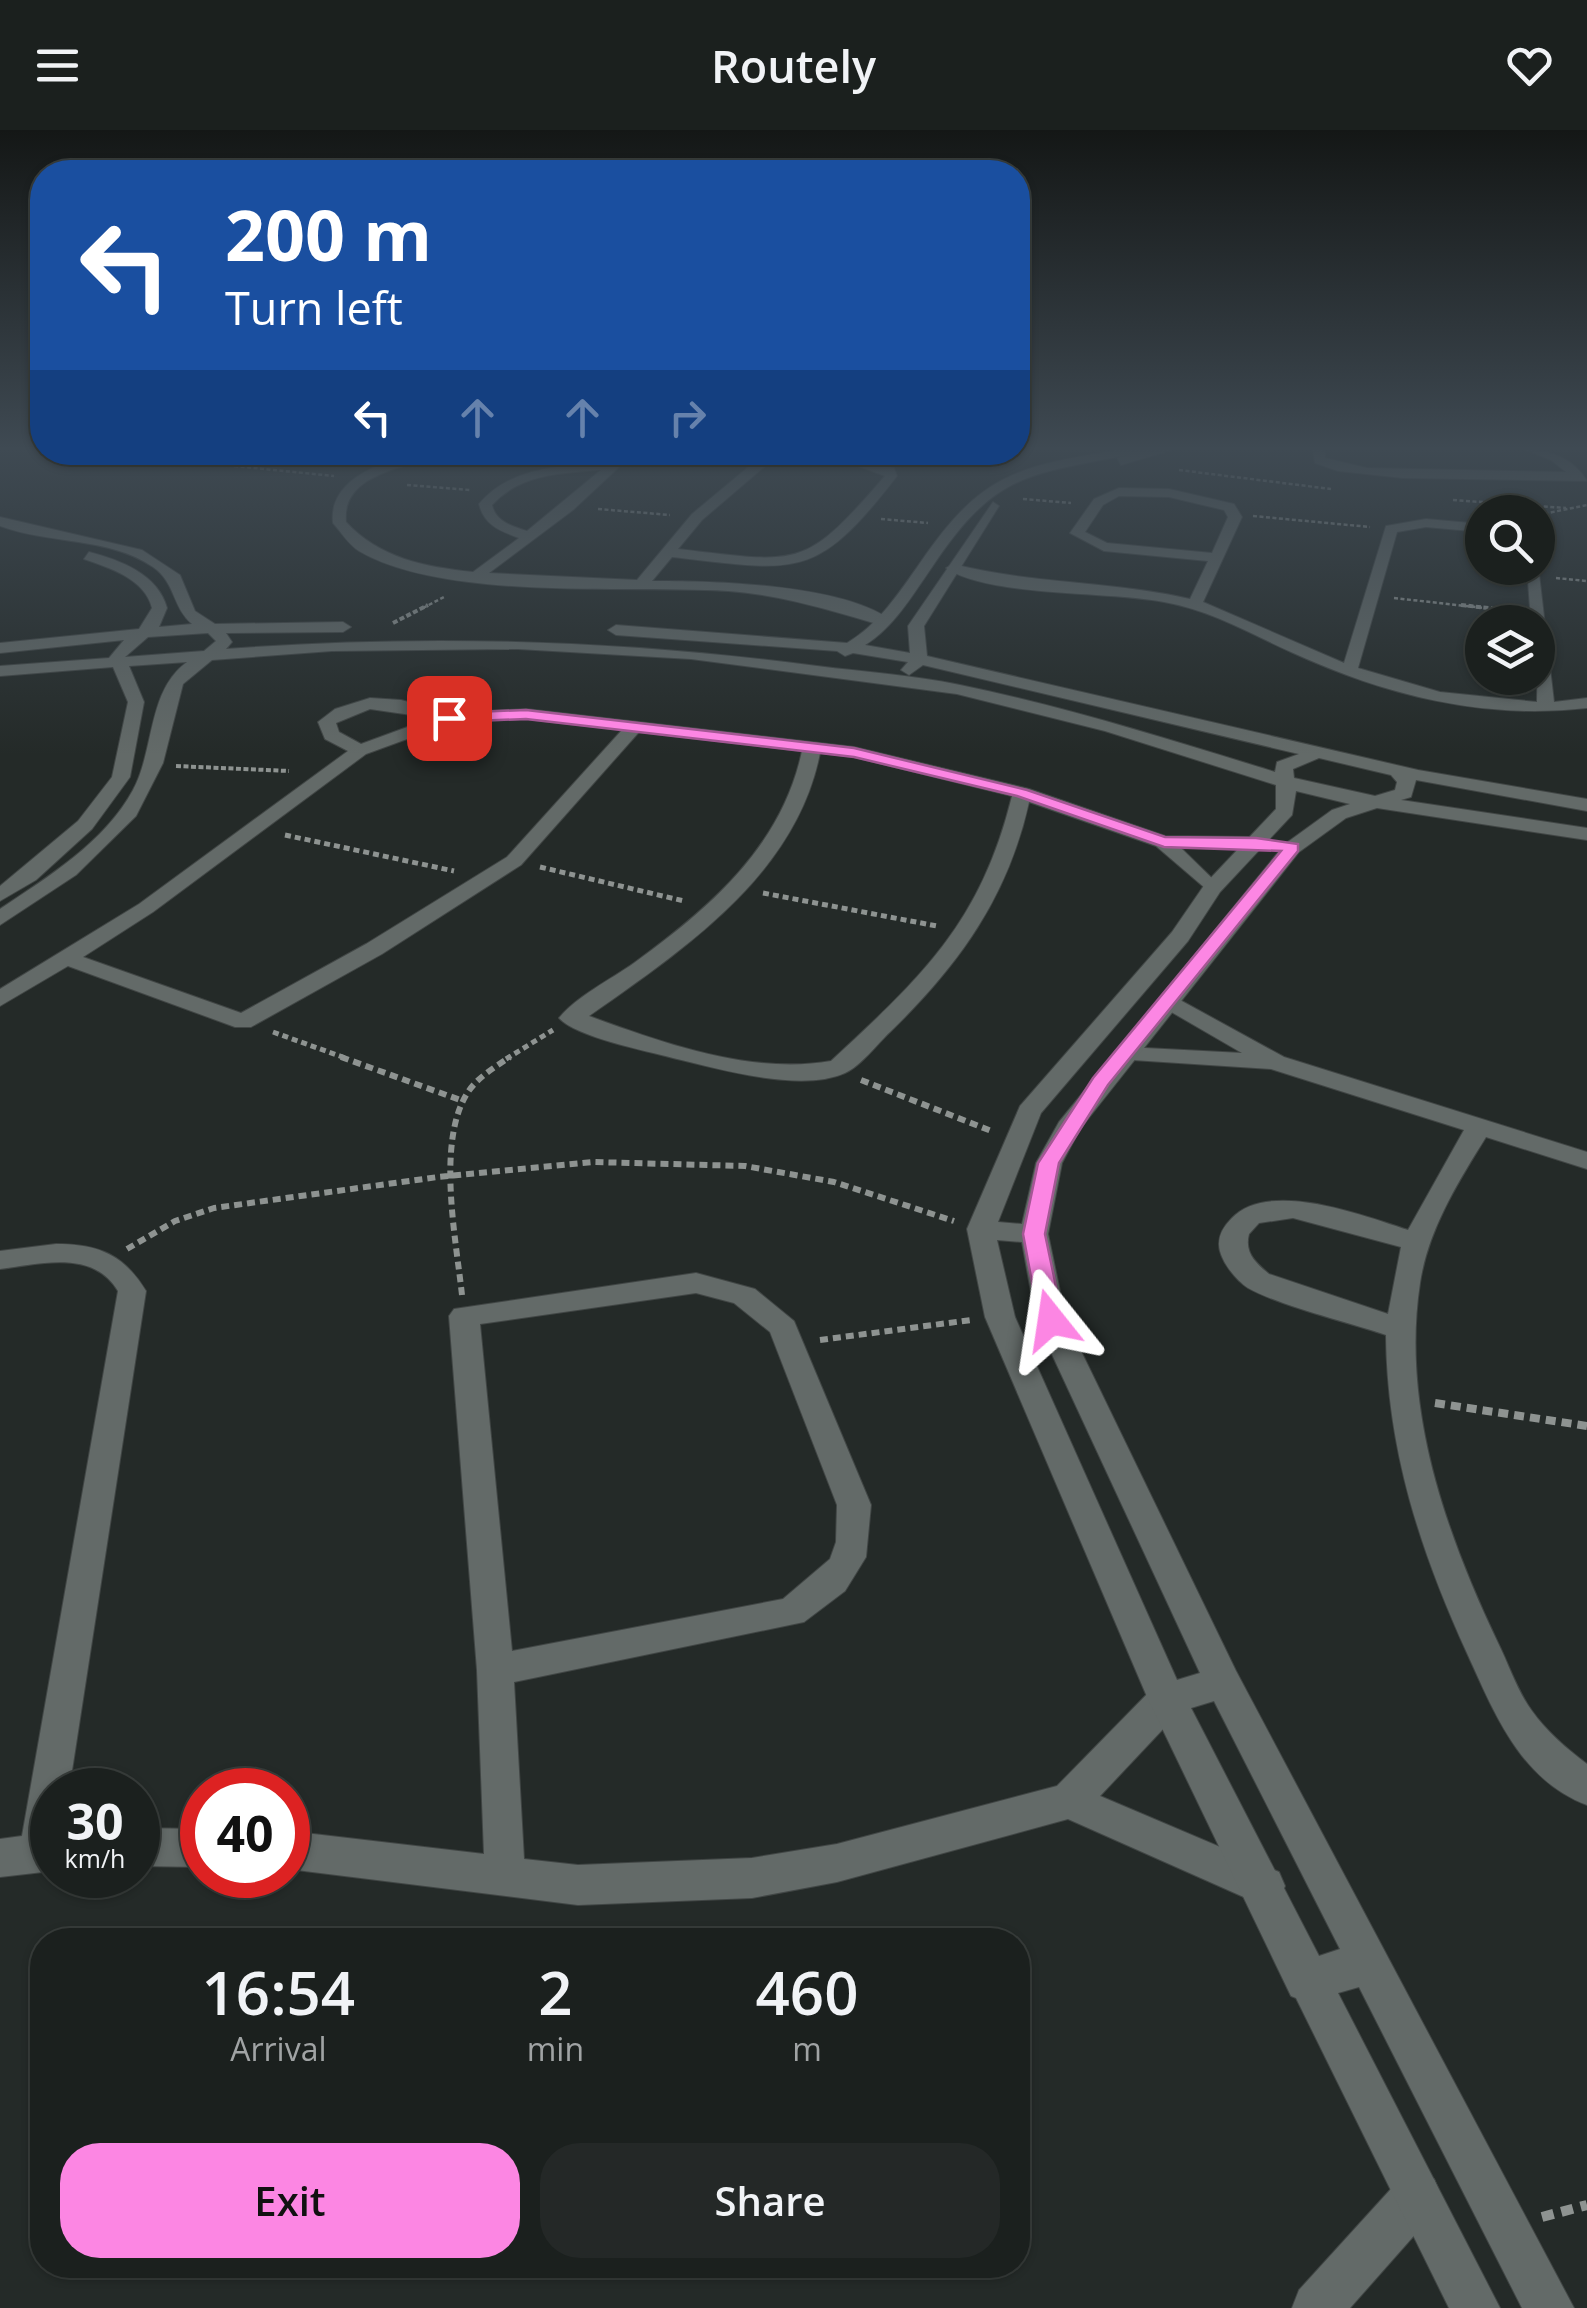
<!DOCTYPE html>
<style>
:root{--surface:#1b201e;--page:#242827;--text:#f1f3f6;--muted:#a0a3a4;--line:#393e3c;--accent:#fc86e3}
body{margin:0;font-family:"Open Sans",sans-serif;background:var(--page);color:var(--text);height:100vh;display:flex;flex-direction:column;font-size:38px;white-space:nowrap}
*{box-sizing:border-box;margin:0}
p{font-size:32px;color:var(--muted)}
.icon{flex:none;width:55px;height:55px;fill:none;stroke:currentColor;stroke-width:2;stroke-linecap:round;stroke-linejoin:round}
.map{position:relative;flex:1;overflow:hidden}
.details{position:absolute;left:30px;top:1798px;width:1000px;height:350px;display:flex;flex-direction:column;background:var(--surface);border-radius:40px;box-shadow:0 2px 8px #0004,0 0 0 2px var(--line)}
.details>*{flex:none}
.hud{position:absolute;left:30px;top:30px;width:1000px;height:305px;border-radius:40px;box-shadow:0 2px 8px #0004,0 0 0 2px var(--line);background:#1a4fa0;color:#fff;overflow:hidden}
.controls{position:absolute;left:1465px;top:365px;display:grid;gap:20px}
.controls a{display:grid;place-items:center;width:90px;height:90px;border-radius:50%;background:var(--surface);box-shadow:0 2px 8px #0004,0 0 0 2px var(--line);font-size:50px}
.speed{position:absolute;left:30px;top:1638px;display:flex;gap:20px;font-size:50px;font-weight:700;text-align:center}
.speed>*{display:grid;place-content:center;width:130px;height:130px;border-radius:50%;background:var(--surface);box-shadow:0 2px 8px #0004,0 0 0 2px var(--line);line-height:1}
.speed small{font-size:25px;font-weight:400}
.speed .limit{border:15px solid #d22;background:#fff;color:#111}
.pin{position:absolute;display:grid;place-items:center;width:85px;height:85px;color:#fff;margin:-42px;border-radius:20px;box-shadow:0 5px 15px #0006}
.me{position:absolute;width:110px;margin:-55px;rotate:345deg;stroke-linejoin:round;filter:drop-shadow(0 0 8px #0008)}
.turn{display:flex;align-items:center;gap:35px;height:210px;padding:0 30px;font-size:45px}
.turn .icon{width:130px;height:130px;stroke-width:2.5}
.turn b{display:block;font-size:70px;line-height:85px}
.lanes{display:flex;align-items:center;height:95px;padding:0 30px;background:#0003;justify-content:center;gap:50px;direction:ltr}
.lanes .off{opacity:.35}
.eta{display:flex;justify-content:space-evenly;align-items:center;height:170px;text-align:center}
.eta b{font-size:60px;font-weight:600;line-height:70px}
.action{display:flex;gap:20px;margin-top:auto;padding:20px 30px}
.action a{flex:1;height:115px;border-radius:40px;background:var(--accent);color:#111;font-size:40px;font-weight:600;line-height:115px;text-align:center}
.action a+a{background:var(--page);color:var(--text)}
header{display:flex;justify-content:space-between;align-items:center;height:130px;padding:0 30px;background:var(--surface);font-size:45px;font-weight:600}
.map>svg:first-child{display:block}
</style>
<header><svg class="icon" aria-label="menu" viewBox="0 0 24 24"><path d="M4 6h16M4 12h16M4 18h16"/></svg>Routely<svg class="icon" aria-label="heart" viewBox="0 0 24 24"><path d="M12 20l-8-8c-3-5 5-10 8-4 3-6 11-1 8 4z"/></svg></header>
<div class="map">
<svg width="1587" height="2178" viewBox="0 0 1587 2178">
<rect width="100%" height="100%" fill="#242a28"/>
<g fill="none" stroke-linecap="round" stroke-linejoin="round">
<g stroke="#414645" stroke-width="2">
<path id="minor" d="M1313,320H1325V328L1367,338L1566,342L1551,330L1526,320C1551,320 1574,329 1587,351L1403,348L1338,341L1315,333Z
M448,322C416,337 341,340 346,392C379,428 425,437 473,442L519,408C500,401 484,395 479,374C511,336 563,336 609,332L618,326L624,330L618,338L573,380L489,443L637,450L692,384L764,324L859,328L894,338L897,346C815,452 798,441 672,427L652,451C712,451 844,454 892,491L884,496C832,481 783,465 728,461C628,455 444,471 359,421C349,415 341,402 333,393C327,340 409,322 448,322ZM771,331L858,336L885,346C803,441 800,433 678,419L702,390ZM601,340L527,401C512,396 496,392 492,375C520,344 561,343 601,340Z
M1119,358L1169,359L1234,374L1242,387L1203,472L1344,533L1386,396L1426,389L1482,394V402L1426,397L1397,402L1358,538L1440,562L1537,572L1538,492H1531L1527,438L1538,435L1554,572L1587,568V578C1483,590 1385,565 1291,522C1249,503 1210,480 1164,472C1109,461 988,467 946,438L953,434C1031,454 1112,451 1190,469L1208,431L1104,421L1070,403L1094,369ZM1119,366L1169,367L1224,380L1228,387L1212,423L1107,413L1085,402L1103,375Z
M370,568L401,570L451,583L526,579L854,617L1029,659L1165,706L1256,707L1266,713L1256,719L1181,718L1222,758L1212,764L1156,716L1029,672C1008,767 959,835 890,902C877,914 861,936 845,943C801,963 719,939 673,928C647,921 576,907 559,888C577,866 610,850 634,833C710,778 782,716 802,621L639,602L521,735L382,824L251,897H235L68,836L0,876V859L139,774L348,621L325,609L318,592L335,579ZM370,579L432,588L361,614L339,602L336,593ZM526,589L622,600L507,727L366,814L241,883L83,827L153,782L366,624L451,593ZM820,623L854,627L1012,666C981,792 923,846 831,931C752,945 663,913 589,886C684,819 796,745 820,623Z
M1169,864L1284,927L1587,1022V1039L1486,1007C1458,1052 1428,1100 1420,1153C1401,1276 1445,1402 1498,1513C1509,1535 1517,1561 1532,1581C1547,1602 1567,1619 1587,1634V1675C1520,1650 1494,1582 1467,1523C1420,1420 1387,1319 1386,1205C1350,1193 1278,1175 1248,1158C1236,1150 1219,1130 1219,1114C1219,1103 1225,1095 1232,1088C1269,1049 1365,1086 1408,1100L1464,1000L1271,939L1117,929L1114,924L1117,919L1126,917L1242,923L1161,876L1157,871ZM1293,1088L1401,1117L1388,1184L1269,1144C1256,1133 1244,1123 1249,1104L1259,1093Z
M56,1114C99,1114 124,1125 146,1161L69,1660H52V1741L0,1747V1709L22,1706L118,1161C93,1119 40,1134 0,1139V1121Z
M696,1143L755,1159L794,1191L871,1375L866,1427L845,1461L804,1492L514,1552L524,1729L578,1735L752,1728L837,1714L1057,1656L1154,1557L1167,1553L1180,1557L1186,1569L1180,1581L1100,1666L1279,1742L1285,1756L1279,1770L1264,1776L1068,1689L837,1752L752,1768L578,1775L288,1739V1701L484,1724L477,1540L449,1186L454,1179ZM696,1163L734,1173L770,1202L837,1375L836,1412L830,1429L783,1469L512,1521L480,1194Z
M138,1698L202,1699V1737L138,1736Z
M1417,2042L1434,2049L1441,2066L1434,2083L1350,2178H1292L1299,2160L1400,2049Z"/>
</g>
<g stroke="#414645" stroke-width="2">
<path id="tertiary" d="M1118,320H1172L1121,335L1117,328L1133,324C1025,345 994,343 930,440C912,466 893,498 865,515L910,523L908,496L993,372L999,376L924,496L927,526L1418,640L1587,669V681L1416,650L1411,667L1401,670L1587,698V710L1377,678L1346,688L1299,722L1080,999L1062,1033L1048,1104L1066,1190L1236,1541L1574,2178H1522L1359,1857L1338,1863L1500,2178H1449L1296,1868L1291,1866L1148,1569L985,1187L967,1099L1020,976L1172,802L1205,754L1276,679V655L1105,601L957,564L691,529L518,519L332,521L212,530L183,554L163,633L136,686L76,745L0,795V779C48,747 105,712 133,660C155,619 147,561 187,532L129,536L144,572L130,647L92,699L36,750L0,771V756L78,691L112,647L128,572L113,537L0,546V536L109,528L124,510L0,523V513L139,499L152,478C145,449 110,438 84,429L89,422C120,430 158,444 167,478L159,497L192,494C172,477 176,453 153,437C110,407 48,414 0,396V387L142,420L180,445L195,481L215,494L343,492L351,497L343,502L226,503L232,512L226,519C425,504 620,510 817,536C864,542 913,545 960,555C1067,577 1171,610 1275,642L1277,632L1299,624L923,535L909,545L901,540L908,532L853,523L845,526L837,521L616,505L608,500L616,495L847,513C879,494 899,463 920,433C981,344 1015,337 1118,320ZM208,503L216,511L204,521L125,527L148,507ZM1319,628L1391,645L1397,652L1395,660L1375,666L1294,648L1293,639ZM1296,661L1350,674L1332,680L1285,714L1059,992L1036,1033L1022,1094L998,1092L1041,983L1188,811L1220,762L1292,685ZM997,1110L1022,1112L1036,1190L1200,1543L1177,1550L1015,1187ZM1214,1571L1340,1819L1319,1826L1191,1578Z"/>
</g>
<path stroke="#8e9391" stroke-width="2.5" stroke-dasharray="4 2.5" stroke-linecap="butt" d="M200,322L194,332L334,346
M952,322L996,334
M1179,340L1331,359
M407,355L470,360
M1023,369L1071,373
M1453,370L1566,378
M598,379L670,385
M1538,385L1587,375
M1253,386L1370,397
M881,389L928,393
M1556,448L1587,451
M1394,468L1484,478
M423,478L444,467"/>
<path stroke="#8e9391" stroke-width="4" stroke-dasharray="5 2.5" stroke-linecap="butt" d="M1461,475L1515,481
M393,493L428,475
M176,636L289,641"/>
<path stroke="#8e9391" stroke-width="5" stroke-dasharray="6 4" stroke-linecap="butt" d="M285,705L454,741
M540,737L684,771
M763,763L937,796
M273,902L348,929
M506,929L553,900"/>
<path stroke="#8e9391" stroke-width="6" stroke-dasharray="8 5" stroke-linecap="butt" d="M341,927L463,971
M861,950L994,1002
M127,1119L175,1091L214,1078L438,1047L593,1032L745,1036L834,1052L954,1091
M462,1165C456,1109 436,1011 468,962C478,947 495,937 510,927
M820,1210L971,1190"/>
<path stroke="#8e9391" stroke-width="8" stroke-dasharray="10 6" stroke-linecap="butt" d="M1435,1273L1587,1296"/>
<path stroke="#8e9391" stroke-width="10" stroke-dasharray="12 8" stroke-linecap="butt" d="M1542,2087L1587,2075"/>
<use href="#minor" fill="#636a68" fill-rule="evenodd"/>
<use href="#tertiary" fill="#636a68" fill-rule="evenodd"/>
</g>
<linearGradient id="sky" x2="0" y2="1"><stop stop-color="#141716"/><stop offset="0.51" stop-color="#3f4a53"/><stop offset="1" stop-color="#3f4a53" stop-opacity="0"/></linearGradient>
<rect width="1587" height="625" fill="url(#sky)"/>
<path fill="#fc86e3" stroke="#a45794" stroke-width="2.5" d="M526,580L854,618L1027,660L1165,707L1256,708L1298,714V721L1108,955L1059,1033L1045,1104L1063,1190L1060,1196H1042L1039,1190L1023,1104L1038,1033L1093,948L1281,721L1164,717L1017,666L854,627L526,589L449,592L442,588L449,583Z"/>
</svg>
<div class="controls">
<a><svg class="icon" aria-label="search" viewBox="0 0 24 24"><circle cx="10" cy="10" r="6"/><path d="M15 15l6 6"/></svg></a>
<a><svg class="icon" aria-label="layers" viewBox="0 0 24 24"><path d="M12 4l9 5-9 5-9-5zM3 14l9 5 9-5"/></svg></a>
</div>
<div class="speed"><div>30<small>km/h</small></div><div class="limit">40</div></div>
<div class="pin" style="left:449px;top:588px;background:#d93025"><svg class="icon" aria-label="arrive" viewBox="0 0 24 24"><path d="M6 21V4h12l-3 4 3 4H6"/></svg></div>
<svg class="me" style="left:1051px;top:1190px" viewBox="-20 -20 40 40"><path d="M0-17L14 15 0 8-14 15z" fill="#fc86e3" stroke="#fff" stroke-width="4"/></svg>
<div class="hud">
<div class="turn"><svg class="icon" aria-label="left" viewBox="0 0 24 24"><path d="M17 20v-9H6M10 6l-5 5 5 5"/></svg><div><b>200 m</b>Turn left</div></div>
<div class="lanes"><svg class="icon" aria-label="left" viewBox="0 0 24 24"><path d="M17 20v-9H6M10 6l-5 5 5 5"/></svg><svg class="icon off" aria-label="ahead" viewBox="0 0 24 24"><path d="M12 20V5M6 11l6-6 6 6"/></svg><svg class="icon off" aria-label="ahead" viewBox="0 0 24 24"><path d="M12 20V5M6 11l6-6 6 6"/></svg><svg class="icon off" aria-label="right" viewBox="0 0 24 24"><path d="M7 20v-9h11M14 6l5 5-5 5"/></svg></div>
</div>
<section class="details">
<div class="eta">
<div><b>16:54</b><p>Arrival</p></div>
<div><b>2</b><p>min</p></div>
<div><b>460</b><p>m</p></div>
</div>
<div class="action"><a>Exit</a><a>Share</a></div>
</section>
</div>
